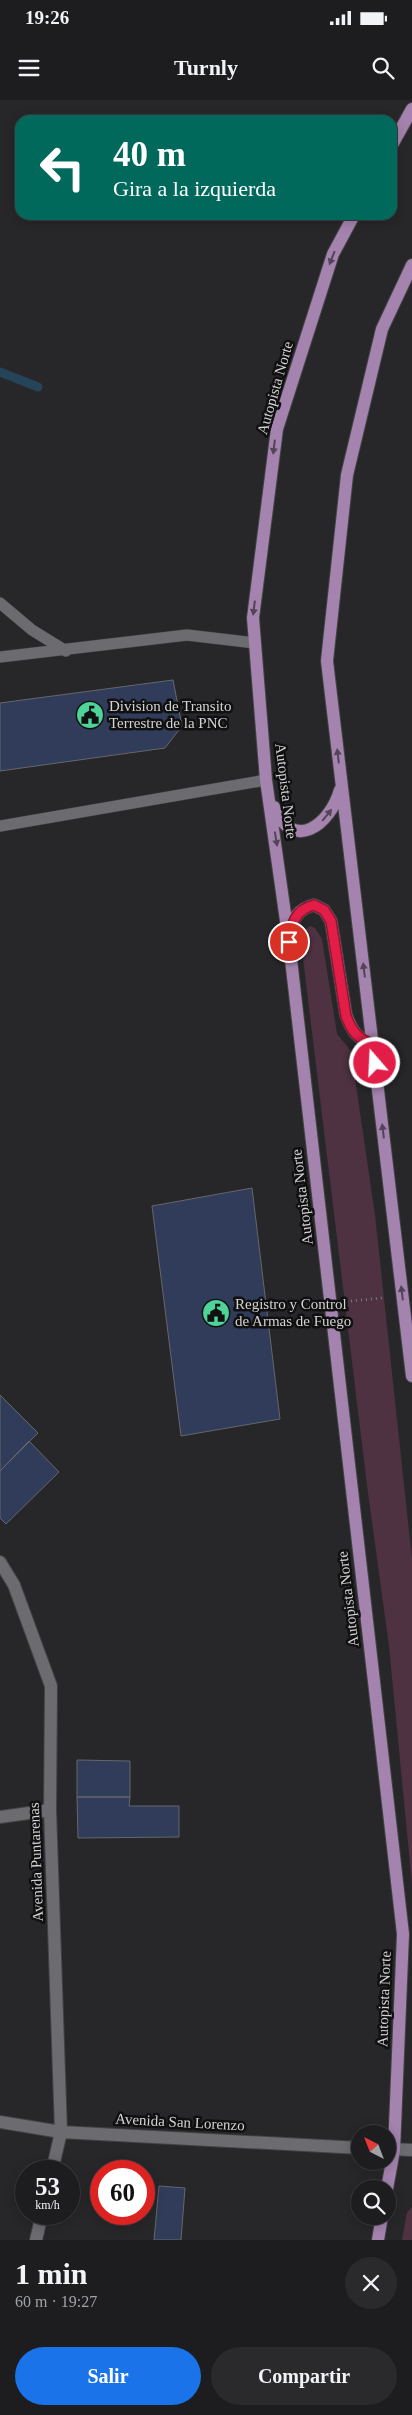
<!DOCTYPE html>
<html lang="es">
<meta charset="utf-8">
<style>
:root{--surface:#1d1d20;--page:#2a2a2d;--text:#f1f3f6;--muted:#a0a2a5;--line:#3b3b3e;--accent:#1a73e8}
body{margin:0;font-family:Georgia,serif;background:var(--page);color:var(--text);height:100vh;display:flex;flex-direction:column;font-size:19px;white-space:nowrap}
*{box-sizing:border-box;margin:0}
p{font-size:16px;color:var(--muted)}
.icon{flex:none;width:28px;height:28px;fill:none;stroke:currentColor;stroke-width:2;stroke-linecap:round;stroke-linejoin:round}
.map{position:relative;height:2140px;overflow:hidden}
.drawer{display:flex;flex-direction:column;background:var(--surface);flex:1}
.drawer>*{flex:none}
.hud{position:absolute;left:15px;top:15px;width:382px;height:105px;border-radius:15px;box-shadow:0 2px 12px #0003,0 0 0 1px var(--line);background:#00695c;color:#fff;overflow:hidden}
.needle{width:32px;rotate:318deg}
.tools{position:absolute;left:351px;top:2025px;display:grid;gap:10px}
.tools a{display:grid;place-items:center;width:45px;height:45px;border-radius:50%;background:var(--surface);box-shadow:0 2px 12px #0003,0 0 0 1px var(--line);font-size:25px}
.speed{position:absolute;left:15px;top:2060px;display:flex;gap:10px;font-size:25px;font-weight:700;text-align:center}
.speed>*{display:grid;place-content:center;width:65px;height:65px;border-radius:50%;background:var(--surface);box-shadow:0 2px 12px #0003,0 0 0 1px var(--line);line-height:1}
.speed small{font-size:12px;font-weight:400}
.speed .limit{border:8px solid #d22;background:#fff;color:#111}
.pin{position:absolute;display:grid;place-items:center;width:42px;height:42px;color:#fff;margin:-21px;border:2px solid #fff;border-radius:50%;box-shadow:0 1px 5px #0007}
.me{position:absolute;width:55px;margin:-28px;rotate:341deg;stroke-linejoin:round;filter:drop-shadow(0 0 4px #0008)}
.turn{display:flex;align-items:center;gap:18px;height:105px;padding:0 15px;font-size:22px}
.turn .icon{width:65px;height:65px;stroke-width:2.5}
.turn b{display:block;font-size:35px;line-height:42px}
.round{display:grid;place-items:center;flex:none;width:52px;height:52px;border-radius:26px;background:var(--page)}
.head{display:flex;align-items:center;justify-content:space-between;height:85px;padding:0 15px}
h1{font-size:30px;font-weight:700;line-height:38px}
.primary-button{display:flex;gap:10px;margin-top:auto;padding:10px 15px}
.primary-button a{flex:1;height:58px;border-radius:30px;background:var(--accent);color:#fff;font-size:20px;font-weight:700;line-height:58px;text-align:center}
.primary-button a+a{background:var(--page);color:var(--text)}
.status{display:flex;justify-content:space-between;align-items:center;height:35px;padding:0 25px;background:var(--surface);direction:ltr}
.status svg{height:14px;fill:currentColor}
header{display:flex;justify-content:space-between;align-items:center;height:65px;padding:0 15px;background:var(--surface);font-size:22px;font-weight:700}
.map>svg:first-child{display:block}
</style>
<div class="status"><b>19:26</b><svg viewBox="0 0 49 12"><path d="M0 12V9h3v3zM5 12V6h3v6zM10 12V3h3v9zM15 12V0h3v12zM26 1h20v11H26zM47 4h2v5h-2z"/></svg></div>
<header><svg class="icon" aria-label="menu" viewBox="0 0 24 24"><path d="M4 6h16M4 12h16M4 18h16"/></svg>Turnly<svg class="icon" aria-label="search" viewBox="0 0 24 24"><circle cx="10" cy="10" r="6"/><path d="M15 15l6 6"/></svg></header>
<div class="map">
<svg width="412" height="2140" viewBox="0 0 412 2140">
<rect width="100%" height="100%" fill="#27272a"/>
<path fill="#4f3241" d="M310,826L315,828L322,839L337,934L351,951L375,1115L412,1459V1784L389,1546L367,1385L304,866C303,852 297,834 310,826Z
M412,2107V2140H402L407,2113Z"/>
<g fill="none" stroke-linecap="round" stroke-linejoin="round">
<path stroke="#254459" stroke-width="9" d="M0,272L38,287"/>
</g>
<path fill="#303c59" stroke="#65676a" d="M173,580L182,626L165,648L0,671V603Z
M252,1088L280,1319L181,1336L152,1106Z
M0,1295L38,1333L0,1371Z
M29,1341L59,1372L6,1424L0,1418V1371Z
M77,1660L130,1661V1697H77Z
M77,1697H130L129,1706H179V1737L78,1738Z
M159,2086L185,2088L181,2140H154Z"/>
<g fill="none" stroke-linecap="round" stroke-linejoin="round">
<g stroke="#434345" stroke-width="12">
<path id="service" d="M0,503L32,530L66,551
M0,557L187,535L255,543
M0,726L266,680"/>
</g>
<g stroke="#434345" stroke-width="14">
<path id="minor" d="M0,1462L14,1485L51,1586L50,1710L61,2032L52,2071
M0,1717L50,1710
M0,2022L61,2032L360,2048
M388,2049L412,2050
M36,2140L42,2114"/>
</g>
<g stroke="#434345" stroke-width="14">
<path id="primary" d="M392,45L412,9
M354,115L333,154L277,329L253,518L266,680L289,842L403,1834L394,2050L387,2089
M412,165L382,229L347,375L327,561L412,1276
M274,707C293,753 330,725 340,690
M290,834C293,818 298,809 314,805L324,810L331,821L346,915C352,931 357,939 373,944
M378,2140L382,2116"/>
</g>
<path stroke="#777779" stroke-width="3" stroke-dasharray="1 4" stroke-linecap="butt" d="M351,1201L382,1198"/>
<use href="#service" stroke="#6c6b6f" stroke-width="11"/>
<use href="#minor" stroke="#6c6b6f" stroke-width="12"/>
<use href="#primary" stroke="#a483ae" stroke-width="12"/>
</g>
<defs><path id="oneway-solid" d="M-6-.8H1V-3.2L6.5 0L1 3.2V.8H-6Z" transform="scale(1.25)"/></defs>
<g fill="#534458">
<use href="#oneway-solid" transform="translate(332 158) rotate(111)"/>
<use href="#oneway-solid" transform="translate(274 347) rotate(97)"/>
<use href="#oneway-solid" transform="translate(254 508) rotate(97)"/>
<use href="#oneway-solid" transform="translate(338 656) rotate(-97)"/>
<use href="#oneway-solid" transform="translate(327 715) rotate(-51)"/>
<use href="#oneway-solid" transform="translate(276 739) rotate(81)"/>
<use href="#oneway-solid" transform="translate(364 870) rotate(-97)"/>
<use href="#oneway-solid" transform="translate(383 1031) rotate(-97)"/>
<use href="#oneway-solid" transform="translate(402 1193) rotate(-97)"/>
</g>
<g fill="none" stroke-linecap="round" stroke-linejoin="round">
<g stroke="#92132f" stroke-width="12">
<path id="route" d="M289,842C292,824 294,810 314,805L324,810L331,821L346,916C352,931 357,939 373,944L375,963"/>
</g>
<use href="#route" stroke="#e11d48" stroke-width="9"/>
</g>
<defs>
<g id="civic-disc" transform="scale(1.4375)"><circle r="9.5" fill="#4ed399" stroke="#101011"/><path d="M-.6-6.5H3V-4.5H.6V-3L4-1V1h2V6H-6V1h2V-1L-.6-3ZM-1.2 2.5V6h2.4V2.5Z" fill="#111"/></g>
</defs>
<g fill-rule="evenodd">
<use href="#civic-disc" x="90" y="615"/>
<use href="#civic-disc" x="216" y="1213"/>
</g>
<g text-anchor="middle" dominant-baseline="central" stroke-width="5" stroke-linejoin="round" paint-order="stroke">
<g font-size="15" fill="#d3d3d5" stroke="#101011">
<text transform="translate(275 288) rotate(-74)">Autopista Norte</text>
<text transform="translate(286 691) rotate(83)">Autopista Norte</text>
<text transform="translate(302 1097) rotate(-97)">Autopista Norte</text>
<text transform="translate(348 1499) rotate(-97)">Autopista Norte</text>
<text transform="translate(36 1762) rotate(-92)">Avenida Puntarenas</text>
<text transform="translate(384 1899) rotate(-88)">Autopista Norte</text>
<text transform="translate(180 2022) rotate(3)">Avenida San Lorenzo</text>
</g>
<g font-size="15" fill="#d3d3d5" stroke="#101011" text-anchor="start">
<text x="109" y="606">Division de Transito<tspan x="109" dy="17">Terrestre de la PNC</tspan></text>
<text x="235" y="1204">Registro y Control<tspan x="235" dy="17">de Armas de Fuego</tspan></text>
</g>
</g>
</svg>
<div class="tools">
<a><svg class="needle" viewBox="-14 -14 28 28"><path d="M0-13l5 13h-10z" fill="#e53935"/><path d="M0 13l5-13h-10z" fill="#a0a2a5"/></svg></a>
<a><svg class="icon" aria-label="search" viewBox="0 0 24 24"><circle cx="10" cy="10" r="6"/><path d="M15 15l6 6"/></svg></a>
</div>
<div class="speed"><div>53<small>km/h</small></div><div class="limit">60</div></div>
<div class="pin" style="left:289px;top:842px;background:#d93025"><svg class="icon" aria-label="arrive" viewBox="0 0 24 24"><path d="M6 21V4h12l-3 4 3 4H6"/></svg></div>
<svg class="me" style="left:375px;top:963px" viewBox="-20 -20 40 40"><circle r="17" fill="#e11d48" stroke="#fff" stroke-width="3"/><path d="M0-11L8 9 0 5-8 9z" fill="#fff"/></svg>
<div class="hud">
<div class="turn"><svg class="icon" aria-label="left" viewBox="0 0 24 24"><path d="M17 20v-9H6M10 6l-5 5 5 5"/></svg><div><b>40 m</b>Gira a la izquierda</div></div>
</div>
</div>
<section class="drawer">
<div class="head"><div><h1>1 min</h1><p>60 m · 19:27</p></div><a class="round"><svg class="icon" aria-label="close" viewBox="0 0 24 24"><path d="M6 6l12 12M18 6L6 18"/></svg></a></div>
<div class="primary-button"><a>Salir</a><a>Compartir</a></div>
</section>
